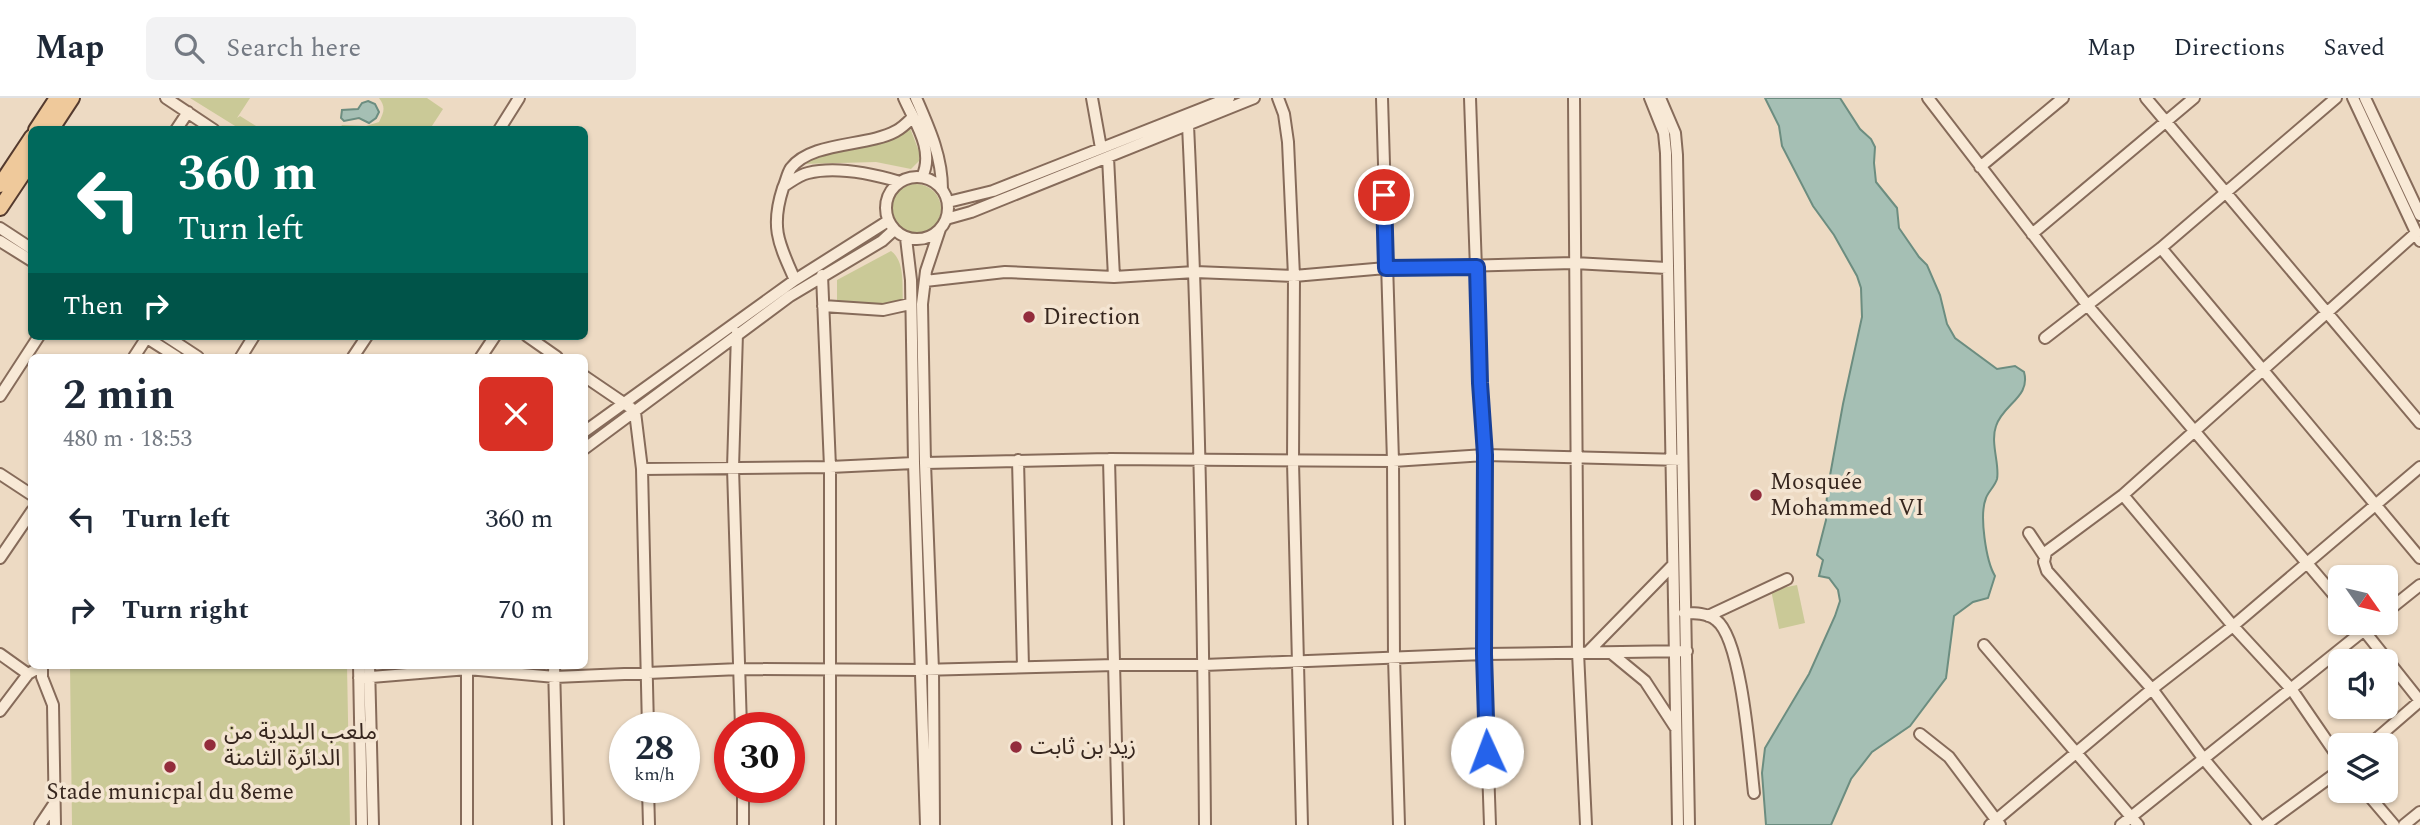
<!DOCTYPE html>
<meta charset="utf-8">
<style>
:root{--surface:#fff;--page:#f2f2f3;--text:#1f2937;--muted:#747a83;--line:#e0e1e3}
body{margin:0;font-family:Spectral,"Noto Sans Arabic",serif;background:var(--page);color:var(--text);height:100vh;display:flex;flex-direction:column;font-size:26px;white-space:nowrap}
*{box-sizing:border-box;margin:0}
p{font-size:23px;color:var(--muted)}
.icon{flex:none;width:38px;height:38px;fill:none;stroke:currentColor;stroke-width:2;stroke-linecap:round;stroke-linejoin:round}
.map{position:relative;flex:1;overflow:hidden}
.drawer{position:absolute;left:28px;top:256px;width:560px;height:315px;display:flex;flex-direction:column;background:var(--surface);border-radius:10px;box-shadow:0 2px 5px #0004}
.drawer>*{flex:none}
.hud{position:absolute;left:28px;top:28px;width:560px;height:214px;border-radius:10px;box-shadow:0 2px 5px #0004;background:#00695c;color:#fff;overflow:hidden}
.needle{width:46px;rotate:124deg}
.tools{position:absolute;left:2328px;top:467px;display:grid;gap:14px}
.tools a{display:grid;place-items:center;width:70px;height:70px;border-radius:10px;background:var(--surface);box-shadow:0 2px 5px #0004;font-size:35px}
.speed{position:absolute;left:609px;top:614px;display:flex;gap:14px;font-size:35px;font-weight:700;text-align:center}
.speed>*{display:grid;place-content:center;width:91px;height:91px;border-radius:50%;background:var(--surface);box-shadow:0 2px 5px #0004;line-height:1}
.speed small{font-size:18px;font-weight:400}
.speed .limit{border:10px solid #d22;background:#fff;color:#111}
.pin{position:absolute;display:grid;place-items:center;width:60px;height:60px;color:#fff;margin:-30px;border:4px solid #fff;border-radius:50%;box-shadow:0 2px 7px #0007}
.me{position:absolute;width:77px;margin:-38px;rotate:358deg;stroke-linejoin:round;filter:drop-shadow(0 0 5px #0008)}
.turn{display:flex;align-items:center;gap:24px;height:147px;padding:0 35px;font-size:32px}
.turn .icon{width:91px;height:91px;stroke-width:2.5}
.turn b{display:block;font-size:49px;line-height:60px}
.then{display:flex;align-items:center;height:66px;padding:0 35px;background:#0003;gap:14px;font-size:26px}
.round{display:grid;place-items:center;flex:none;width:74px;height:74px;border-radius:10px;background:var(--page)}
.head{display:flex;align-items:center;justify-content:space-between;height:119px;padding:0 35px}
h1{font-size:42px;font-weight:700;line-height:52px}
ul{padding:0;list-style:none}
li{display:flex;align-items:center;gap:21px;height:91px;padding:0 35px}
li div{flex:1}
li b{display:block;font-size:26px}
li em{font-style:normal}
header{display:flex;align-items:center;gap:42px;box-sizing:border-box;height:98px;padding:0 35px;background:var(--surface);border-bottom:2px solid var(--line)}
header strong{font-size:33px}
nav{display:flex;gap:38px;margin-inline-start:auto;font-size:24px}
.search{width:490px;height:63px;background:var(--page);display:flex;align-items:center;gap:18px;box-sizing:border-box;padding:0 24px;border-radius:10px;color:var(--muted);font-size:26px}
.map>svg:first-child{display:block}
</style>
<header>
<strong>Map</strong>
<div class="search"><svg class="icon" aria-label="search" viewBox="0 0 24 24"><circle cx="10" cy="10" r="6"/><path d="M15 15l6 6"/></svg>Search here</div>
<nav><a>Map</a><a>Directions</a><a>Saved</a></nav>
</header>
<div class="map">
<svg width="2420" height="727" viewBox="0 0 2420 727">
<rect width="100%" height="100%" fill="#eddac3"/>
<path fill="#cac997" d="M190,0H250L237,20L240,18L261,31H240Z
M379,0H427L443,11L430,31H339L342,27L366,28L379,24C384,14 386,9 379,0Z
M910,30L920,56L919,63L911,71L876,64L801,66L812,59L890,41Z
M891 111a25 25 0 1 1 50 0a25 25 0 1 1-50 0Z
M891,153C905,163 902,187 903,203L875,207L837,204V182Z
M1797,487L1805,525L1779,531L1771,492Z
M347,567L350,727H72L70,567Z"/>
<path fill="#a5bfb4" stroke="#6c8d80" stroke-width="2" d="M1765,0H1840L1860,31L1871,41L1875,49L1874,65L1876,84L1897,110L1899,130L1919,159L1927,167L1940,197L1947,226L1955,240L1997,271L2015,268L2024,274C2031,299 2003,306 1996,328C1990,345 2000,367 1997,381C1995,388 1988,394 1986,400C1979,417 1986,463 1995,478L1988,500L1973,504L1954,518L1946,580L1910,628L1872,654L1851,681L1831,727H1766L1762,675L1765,650L1809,576L1835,518L1840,503L1838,492L1829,480L1819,478L1823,462L1817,457L1826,422L1827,394L1843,306L1862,219L1861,190L1857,178L1834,137L1813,108L1782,48L1779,28Z
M368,3L375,6L379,14L376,20L369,25L359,20L344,23L341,20L342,12L358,11L362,5Z"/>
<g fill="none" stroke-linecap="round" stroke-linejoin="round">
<g stroke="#866b5a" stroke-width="14">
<path id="minor" d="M166,0L214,32
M904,0C915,25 935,52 922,79
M916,0C929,30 942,58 942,91
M1092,0L1101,50
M1278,0L1284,16L1288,44L1294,178L1293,364L1302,727
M1382,0L1393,363L1394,559L1399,727
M1470,0L1480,285L1485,357L1484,556L1490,727
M1574,0L1578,554L1586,727
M1650,0L1664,35L1666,55L1678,727
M1660,0L1675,35L1677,57L1689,727
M1928,0L2088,208L2340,504
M2146,0L2420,325
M2353,0L2420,143
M2365,0L2420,117
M1188,27C1199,260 1203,493 1205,727
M176,32L188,14
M499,32L519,0
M1108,59L1114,179
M1980,69L2063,0
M886 110a31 31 0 1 1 62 0a31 31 0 1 1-62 0Z
M784,88C792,83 799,77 808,75C837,68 873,76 900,84
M948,104L993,93L1229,0
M946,121L971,114L1254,0
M0,130L32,151
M2032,136L2194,0
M906,140L911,182L914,365L926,727
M0,143L32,163
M2161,150L2420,460
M822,177L830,369V727
M795,182C779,146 770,130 783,90C786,84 787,76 791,70C812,43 867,49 896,33C902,30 907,25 912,20
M925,183L1005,174L1114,179L1195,174L1294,178L1386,170L1574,165L1667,170
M823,208L883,212L910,206
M737,235L733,370L741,630
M144,238L177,259
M166,238L198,259
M527,238L557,259
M2045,240L2161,150L2336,0
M134,259L147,239
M241,259L254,238
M353,259L367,238
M481,259L495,238
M584,278L631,310
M0,298L39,238
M635,314L642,371L648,630
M584,334L795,182L888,123
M584,351L790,198L882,143L894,132
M1109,361L1118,727
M1018,362L1023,569
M925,365L1109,361L1393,363L1485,357L1682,362
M642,371L830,369L914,365
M0,376L32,397
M2123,397L2233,528L2292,592L2340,662
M2029,435L2045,459
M0,460L32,413
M1684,515C1695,515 1707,515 1716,522C1742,541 1750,661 1754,695
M2385,515L2420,487
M1708,518L1787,481
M2358,525L2420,603
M1984,547L2138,727
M1588,554L1672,468
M1611,555L1645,583L1675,629
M0,556L28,576
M42,567V579L53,607L55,727
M359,567L362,727
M369,567L373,727
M554,567L558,727
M359,580L468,571L555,579L740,571L920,572L1115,567H1204L1484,556L1687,553
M0,613L28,576L42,568
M1920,636L1949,659L2000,727
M2368,648L2420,603
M648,690L649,727
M743,690V727
M2365,693L2394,727
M40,727L54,706
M467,727V567
M934,727L933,572L925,365L922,206L926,173L940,131
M1990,727L2152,591L2233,528L2420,369
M2121,727L2373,525
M2259,727L2203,660L2152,591L2047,473L2044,464L2046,454L2123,397L2416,135
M2265,727L2340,672
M2404,727L2420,714"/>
</g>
<g stroke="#543a2e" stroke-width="18">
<path id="major" d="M36,32L57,0
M51,32L72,0
M0,87L32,39
M0,110L32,62"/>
</g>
<use href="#minor" stroke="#f8e9d6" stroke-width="10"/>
<use href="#major" stroke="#efc99b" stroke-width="14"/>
</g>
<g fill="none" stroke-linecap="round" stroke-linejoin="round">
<g stroke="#184099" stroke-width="18">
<path id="route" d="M1384,97L1386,170L1477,169L1480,285L1485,357L1484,556L1487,654"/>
</g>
<use href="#route" stroke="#2563eb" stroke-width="12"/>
</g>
<g fill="#932c3c" stroke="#f4e5d2" stroke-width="2.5">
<circle cx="1029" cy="219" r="7"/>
<circle cx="1756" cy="397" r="7"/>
<circle cx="210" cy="647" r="7"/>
<circle cx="1016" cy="649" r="7"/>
<circle cx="170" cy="669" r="7"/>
</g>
<g text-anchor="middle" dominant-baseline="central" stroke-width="7" stroke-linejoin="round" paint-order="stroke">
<g font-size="23" fill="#36261e" stroke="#f4e5d2" text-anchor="start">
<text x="1043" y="219">Direction</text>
<text x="1770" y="384">Mosquée<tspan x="1770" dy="26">Mohammed VI</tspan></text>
<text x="224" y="634">ملعب البلدية من<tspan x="224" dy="26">الدائرة الثامنة</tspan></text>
<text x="1030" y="649">زيد بن ثابت</text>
<text x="170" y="694" text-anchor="middle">Stade municpal du 8eme</text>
</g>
</g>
</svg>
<div class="tools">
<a><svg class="needle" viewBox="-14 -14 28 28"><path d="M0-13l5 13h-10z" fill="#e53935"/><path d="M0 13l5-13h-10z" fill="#747a83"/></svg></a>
<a><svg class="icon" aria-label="sound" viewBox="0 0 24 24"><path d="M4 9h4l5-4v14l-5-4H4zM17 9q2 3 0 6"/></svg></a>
<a><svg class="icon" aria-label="layers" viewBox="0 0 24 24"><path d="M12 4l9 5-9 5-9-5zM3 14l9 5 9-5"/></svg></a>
</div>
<div class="speed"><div>28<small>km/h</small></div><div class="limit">30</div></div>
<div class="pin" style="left:1384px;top:97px;background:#d93025"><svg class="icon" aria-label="arrive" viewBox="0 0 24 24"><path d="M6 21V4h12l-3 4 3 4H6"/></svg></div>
<svg class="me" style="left:1487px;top:654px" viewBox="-20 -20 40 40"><circle r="19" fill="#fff"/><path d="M0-13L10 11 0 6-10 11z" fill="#2563eb"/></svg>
<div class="hud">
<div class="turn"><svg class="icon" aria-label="left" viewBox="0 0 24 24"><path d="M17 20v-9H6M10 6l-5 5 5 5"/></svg><div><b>360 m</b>Turn left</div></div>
<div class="then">Then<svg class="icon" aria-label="right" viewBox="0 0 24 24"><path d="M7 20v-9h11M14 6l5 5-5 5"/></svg></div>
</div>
<section class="drawer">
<div class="head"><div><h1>2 min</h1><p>480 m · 18:53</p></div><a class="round" style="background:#d93025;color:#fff"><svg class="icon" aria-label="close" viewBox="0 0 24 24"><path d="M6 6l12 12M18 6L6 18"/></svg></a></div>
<ul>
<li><svg class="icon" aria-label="left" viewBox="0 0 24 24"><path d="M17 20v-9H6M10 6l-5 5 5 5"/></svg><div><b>Turn left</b></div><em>360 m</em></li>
<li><svg class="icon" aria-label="right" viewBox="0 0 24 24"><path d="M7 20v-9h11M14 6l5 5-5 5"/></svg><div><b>Turn right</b></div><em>70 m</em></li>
</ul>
</section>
</div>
